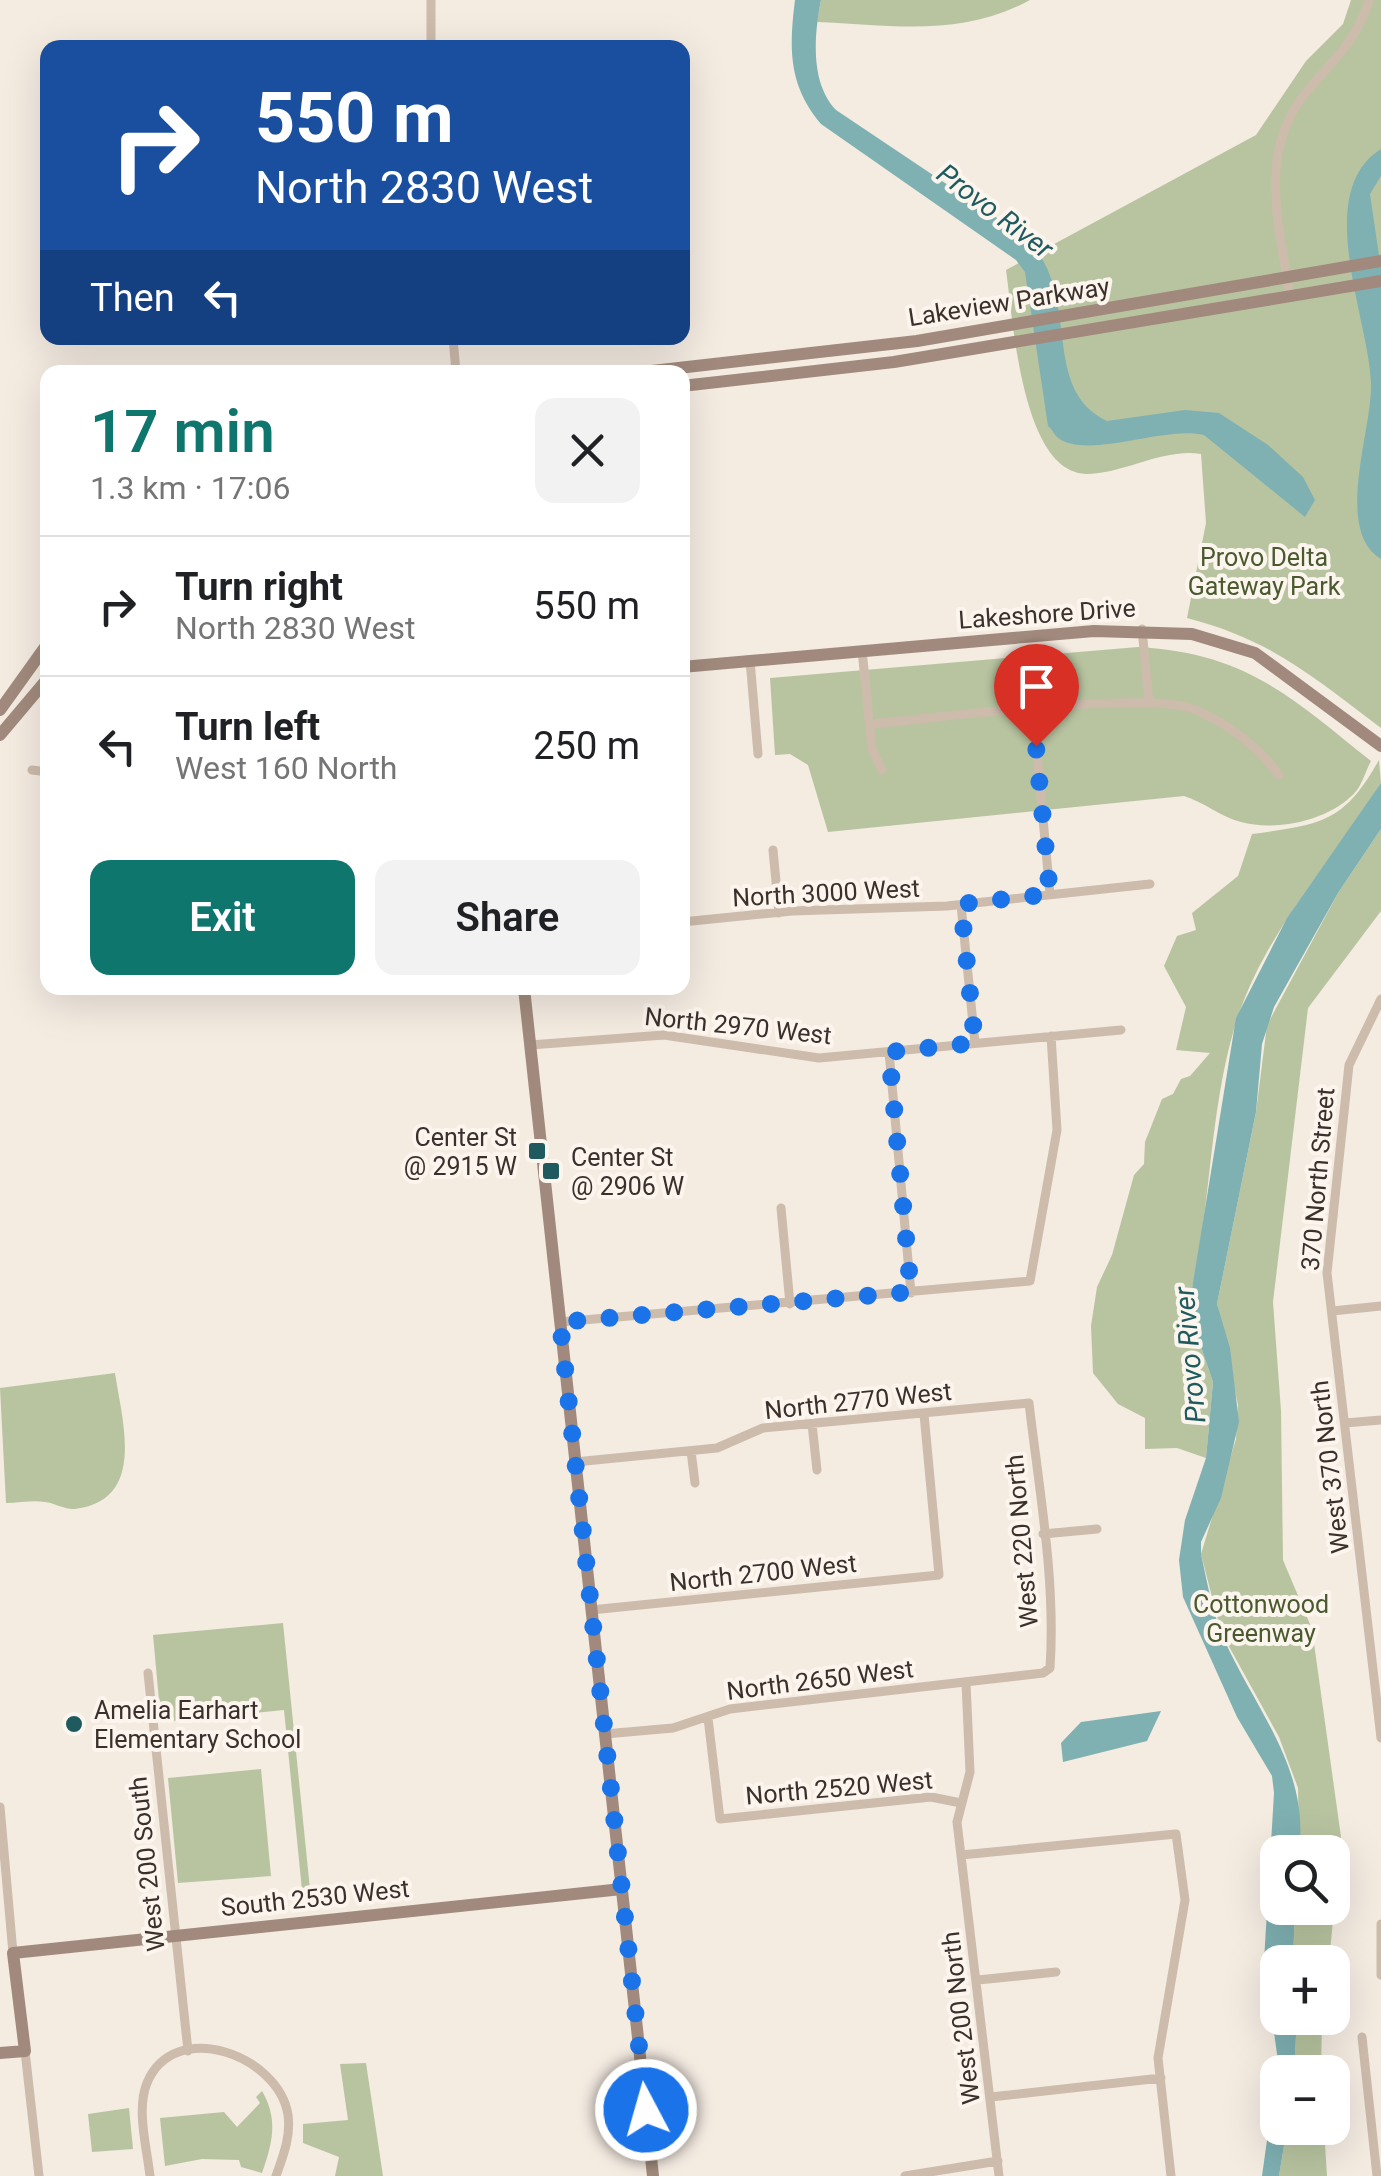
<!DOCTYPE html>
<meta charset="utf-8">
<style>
:root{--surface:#fff;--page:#f2f2f2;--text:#202124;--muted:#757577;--line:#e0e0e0;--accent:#0f766e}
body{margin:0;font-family:Roboto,sans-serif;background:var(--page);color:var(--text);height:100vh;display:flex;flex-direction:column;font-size:38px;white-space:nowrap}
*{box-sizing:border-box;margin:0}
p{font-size:32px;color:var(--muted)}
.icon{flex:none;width:55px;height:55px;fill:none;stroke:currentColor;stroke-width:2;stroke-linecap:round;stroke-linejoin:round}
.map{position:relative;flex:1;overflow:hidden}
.panel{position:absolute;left:40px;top:365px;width:650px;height:630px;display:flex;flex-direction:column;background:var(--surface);border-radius:20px;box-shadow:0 10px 40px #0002}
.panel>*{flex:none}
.banner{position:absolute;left:40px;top:40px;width:650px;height:305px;border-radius:20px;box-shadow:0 10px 40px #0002;background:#1a4fa0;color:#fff;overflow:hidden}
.fabs{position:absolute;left:1260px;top:1835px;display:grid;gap:20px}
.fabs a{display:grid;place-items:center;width:90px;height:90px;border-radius:20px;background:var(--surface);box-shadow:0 10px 40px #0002;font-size:50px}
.pin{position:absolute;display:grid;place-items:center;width:85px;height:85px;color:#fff;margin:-102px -42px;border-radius:50% 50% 50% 0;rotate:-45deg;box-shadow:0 0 10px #0007}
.pin .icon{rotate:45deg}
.me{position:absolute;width:110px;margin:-55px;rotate:354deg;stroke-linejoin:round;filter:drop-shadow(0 0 8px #0008)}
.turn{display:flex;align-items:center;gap:35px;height:210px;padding:0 50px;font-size:45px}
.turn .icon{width:130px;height:130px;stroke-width:2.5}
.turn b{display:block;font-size:70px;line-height:85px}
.then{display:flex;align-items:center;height:95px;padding:0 50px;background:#0003;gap:20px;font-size:38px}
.round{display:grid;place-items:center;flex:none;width:105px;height:105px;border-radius:20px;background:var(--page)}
.summary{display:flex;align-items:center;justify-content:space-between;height:170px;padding:0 50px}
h1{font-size:60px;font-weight:600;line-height:75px;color:var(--accent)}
.button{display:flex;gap:20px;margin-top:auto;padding:20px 50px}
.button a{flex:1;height:115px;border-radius:20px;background:var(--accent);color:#fff;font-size:40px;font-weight:600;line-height:115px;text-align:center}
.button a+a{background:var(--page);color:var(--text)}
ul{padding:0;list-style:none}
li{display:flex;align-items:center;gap:30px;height:140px;padding:0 50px;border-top:2px solid var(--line)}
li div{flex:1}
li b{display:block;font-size:38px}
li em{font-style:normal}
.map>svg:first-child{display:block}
</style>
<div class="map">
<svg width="1381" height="2176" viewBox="0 0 1381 2176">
<rect width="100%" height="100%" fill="#f4ebe1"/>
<path fill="#b8c4a0" d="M821,0H1030C961,38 892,25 817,22Z
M1351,0H1381V728C1313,677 1272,640 1187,618L1206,523L1201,454C1163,448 1124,474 1086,474C1021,472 1013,317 1006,270L1256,135L1306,61L1343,24Z
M1138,647C1246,653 1291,697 1371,761C1366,770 1363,782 1357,790C1333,820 1277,832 1241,822C1221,817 1204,802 1184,796L828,832L808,765L790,754L775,755L770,678Z
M1379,760L1381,783C1341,848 1289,905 1255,975C1208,1070 1215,1187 1192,1289L1191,1318L1213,1382L1206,1458L1177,1448L1145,1449V1418L1118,1404L1093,1373L1091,1326L1097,1287L1112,1255L1134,1175L1144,1164L1145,1142L1162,1099L1173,1094L1181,1079L1190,1076L1210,1053L1176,1050L1186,1007L1164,966L1177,936L1196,930L1192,913L1238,876L1252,834C1321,824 1343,824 1379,760Z
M1381,829V911L1308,1008L1273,1302L1281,1411L1283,1560L1312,1629L1341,1837L1329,1962H1293L1295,1908H1332V1852H1299L1298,1788L1279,1737L1221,1632L1201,1554L1236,1439L1238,1405L1217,1304L1256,1112L1267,1025L1338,893Z
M115,1373C122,1421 147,1500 75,1509C65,1510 55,1503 45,1502C33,1500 19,1503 6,1503L0,1388Z
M283,1623L312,1909L304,1910L284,1710L161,1722L153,1635Z
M261,1769L271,1876L178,1883L168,1778Z
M1297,2018H1322L1321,2072H1294Z
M366,2063L383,2176H335L339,2157L303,2143V2124L348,2120L340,2064Z
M262,2091C279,2120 272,2144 262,2173L241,2167L239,2160L202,2159L165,2166L160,2118L224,2112L237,2127L260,2103L256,2097Z
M129,2108L133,2149L92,2152L88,2114Z
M1287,2128H1324L1327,2176H1279Z"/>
<path fill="#7fb0b2" d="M795,0H821C814,35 810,83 836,110L1018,232C1088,285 1035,387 1107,421L1185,410L1219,413L1268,445L1303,477L1315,500L1305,517L1204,435C1165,425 1086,461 1057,437C1054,434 1052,429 1048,426L1025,272L1016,260L821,124C788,85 789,48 795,0Z
M1381,149V176L1370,194L1381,269V559C1333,530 1373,428 1371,383C1369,319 1312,192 1381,149Z
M1381,783V829L1338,893L1274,1007L1262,1044L1256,1112L1217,1304L1230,1348L1239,1422L1221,1498L1201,1542V1554C1207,1581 1212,1611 1223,1637C1255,1710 1310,1768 1299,1852H1278V1908H1295L1293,1962H1278V2018H1297L1294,2072H1278V2128H1287L1279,2176H1262L1278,2061L1264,1961L1274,1793L1272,1776L1237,1717L1183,1597L1179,1560L1185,1520L1206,1458L1213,1382L1191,1318L1192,1289L1236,1018L1287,918Z
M1161,1711L1147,1741L1063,1762L1061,1743L1081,1722Z"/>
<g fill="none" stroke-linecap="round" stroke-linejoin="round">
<path stroke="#cdbbac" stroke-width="9" d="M431,0V48
M1290,296C1279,225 1256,149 1309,89C1334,59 1358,39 1369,0
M453,338L456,372
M1142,629L1149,703
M862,650L872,749L882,770
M750,660L758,754
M1033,711L1050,894
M869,724C933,719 1148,689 1196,710C1230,725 1257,746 1279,775
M32,770L48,772
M773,850L779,913
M961,905L975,1043
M682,922L792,911L947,906L1150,884
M1381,999L1349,1065L1327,1273L1381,1738
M530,1045L664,1035L819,1058L1121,1030
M889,1052L911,1293
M781,1208L790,1304
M1332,1311L1381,1306
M560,1322L1030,1281L1057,1130L1051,1036
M1345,1423L1381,1420
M812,1424L817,1470
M691,1451L695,1483
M575,1462L717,1448L763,1428L1029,1403C1039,1489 1056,1581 1050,1668L1043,1673L730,1709L673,1728L605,1734
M1043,1534L1097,1529
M591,1610L939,1575L924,1414
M148,1673L188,2051
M966,1683L970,1772L957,1822L999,2176
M708,1718L720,1819L931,1797L961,1803
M0,1807L13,1953
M961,1855L1176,1834L1185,1900L1158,2058L1171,2176
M1381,1924V1975
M978,1980L1056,1972
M1362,2037L1377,2176
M25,2051L39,2176
M991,2097L1161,2078
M150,2176C147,2148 136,2110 147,2083C174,2017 279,2055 288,2115C291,2137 283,2156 276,2176
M905,2176L998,2161"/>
<path stroke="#a18a7d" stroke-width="12" d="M643,372L917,341L1381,261
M682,386L894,362L1381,281
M682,667L1094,631L1192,634L1255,653L1381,746
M0,710L48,643
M0,735L48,678
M524,988L653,2176
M0,2053L25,2051L13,1953L622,1889"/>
</g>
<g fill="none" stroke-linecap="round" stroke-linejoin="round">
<path stroke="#1a73e8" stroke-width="18" stroke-dasharray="0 32.4" d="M646,2110L560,1322L911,1292L889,1052L975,1043L961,904L1050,894L1036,746"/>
</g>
<g fill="#1f5a5e" stroke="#fbf5ee" stroke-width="4">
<rect x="527" y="1141" width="20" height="20" rx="5"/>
<rect x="541" y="1161" width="20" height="20" rx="5"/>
<circle cx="74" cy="1724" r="10"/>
</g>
<g text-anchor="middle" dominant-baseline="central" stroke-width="8" stroke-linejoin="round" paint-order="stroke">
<g font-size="25" fill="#3b302b" stroke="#fbf5ee">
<text transform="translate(1009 302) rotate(-9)">Lakeview Parkway</text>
<text transform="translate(1047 614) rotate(-4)">Lakeshore Drive</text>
<text transform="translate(826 893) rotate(-3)">North 3000 West</text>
<text transform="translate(738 1026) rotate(6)">North 2970 West</text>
<text transform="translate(1318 1179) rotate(-85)">370 North Street</text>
<text transform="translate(858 1401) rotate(-6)">North 2770 West</text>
<text transform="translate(1330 1467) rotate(-97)">West 370 North</text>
<text transform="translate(1022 1541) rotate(-95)">West 220 North</text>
<text transform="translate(763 1573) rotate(-6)">North 2700 West</text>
<text transform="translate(820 1680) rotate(-7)">North 2650 West</text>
<text transform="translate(839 1788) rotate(-5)">North 2520 West</text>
<text transform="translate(147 1864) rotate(-96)">West 200 South</text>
<text transform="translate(315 1898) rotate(-6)">South 2530 West</text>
<text transform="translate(961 2018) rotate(-97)">West 200 North</text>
</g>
<g font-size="25" fill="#4a5a2e" stroke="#fbf5ee">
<text x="1264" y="557">Provo Delta<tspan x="1264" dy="29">Gateway Park</tspan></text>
<text x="1261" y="1604">Cottonwood<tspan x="1261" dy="29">Greenway</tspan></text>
</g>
<g font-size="25" fill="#3b302b" stroke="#fbf5ee" text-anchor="start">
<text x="517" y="1137" text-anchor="end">Center St<tspan x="517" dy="29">@ 2915 W</tspan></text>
<text x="571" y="1157">Center St<tspan x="571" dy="29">@ 2906 W</tspan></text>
<text x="94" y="1710">Amelia Earhart<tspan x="94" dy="29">Elementary School</tspan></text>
</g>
<g font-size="28" font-style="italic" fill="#1f5a5e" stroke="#fbf5ee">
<text transform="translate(995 211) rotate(37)">Provo River</text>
<text transform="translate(1190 1355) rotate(-95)">Provo River</text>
</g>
</g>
</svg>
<div class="fabs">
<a><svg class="icon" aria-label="search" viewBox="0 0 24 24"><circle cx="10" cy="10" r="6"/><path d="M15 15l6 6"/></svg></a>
<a>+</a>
<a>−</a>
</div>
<div class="pin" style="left:1036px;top:746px;background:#d93025"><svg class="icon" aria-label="arrive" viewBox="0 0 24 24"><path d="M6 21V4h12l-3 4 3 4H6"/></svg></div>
<svg class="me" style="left:646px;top:2110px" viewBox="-20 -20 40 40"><circle r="17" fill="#1a73e8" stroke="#fff" stroke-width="3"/><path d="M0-11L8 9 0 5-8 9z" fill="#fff"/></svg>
<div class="banner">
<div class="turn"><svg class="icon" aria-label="right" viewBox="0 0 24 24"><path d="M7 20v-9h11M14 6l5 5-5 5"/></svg><div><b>550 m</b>North 2830 West</div></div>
<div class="then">Then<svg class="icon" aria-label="left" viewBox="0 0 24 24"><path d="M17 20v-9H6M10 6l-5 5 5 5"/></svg></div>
</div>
<section class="panel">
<div class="summary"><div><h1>17 min</h1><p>1.3 km · 17:06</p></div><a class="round"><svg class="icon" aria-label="close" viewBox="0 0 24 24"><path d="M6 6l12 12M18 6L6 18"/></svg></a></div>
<ul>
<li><svg class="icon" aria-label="right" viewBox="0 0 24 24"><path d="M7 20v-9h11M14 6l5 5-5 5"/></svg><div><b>Turn right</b><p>North 2830 West</p></div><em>550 m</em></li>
<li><svg class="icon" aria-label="left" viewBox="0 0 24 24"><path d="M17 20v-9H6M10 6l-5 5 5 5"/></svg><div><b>Turn left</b><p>West 160 North</p></div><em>250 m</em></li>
</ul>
<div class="button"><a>Exit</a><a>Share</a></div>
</section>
</div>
